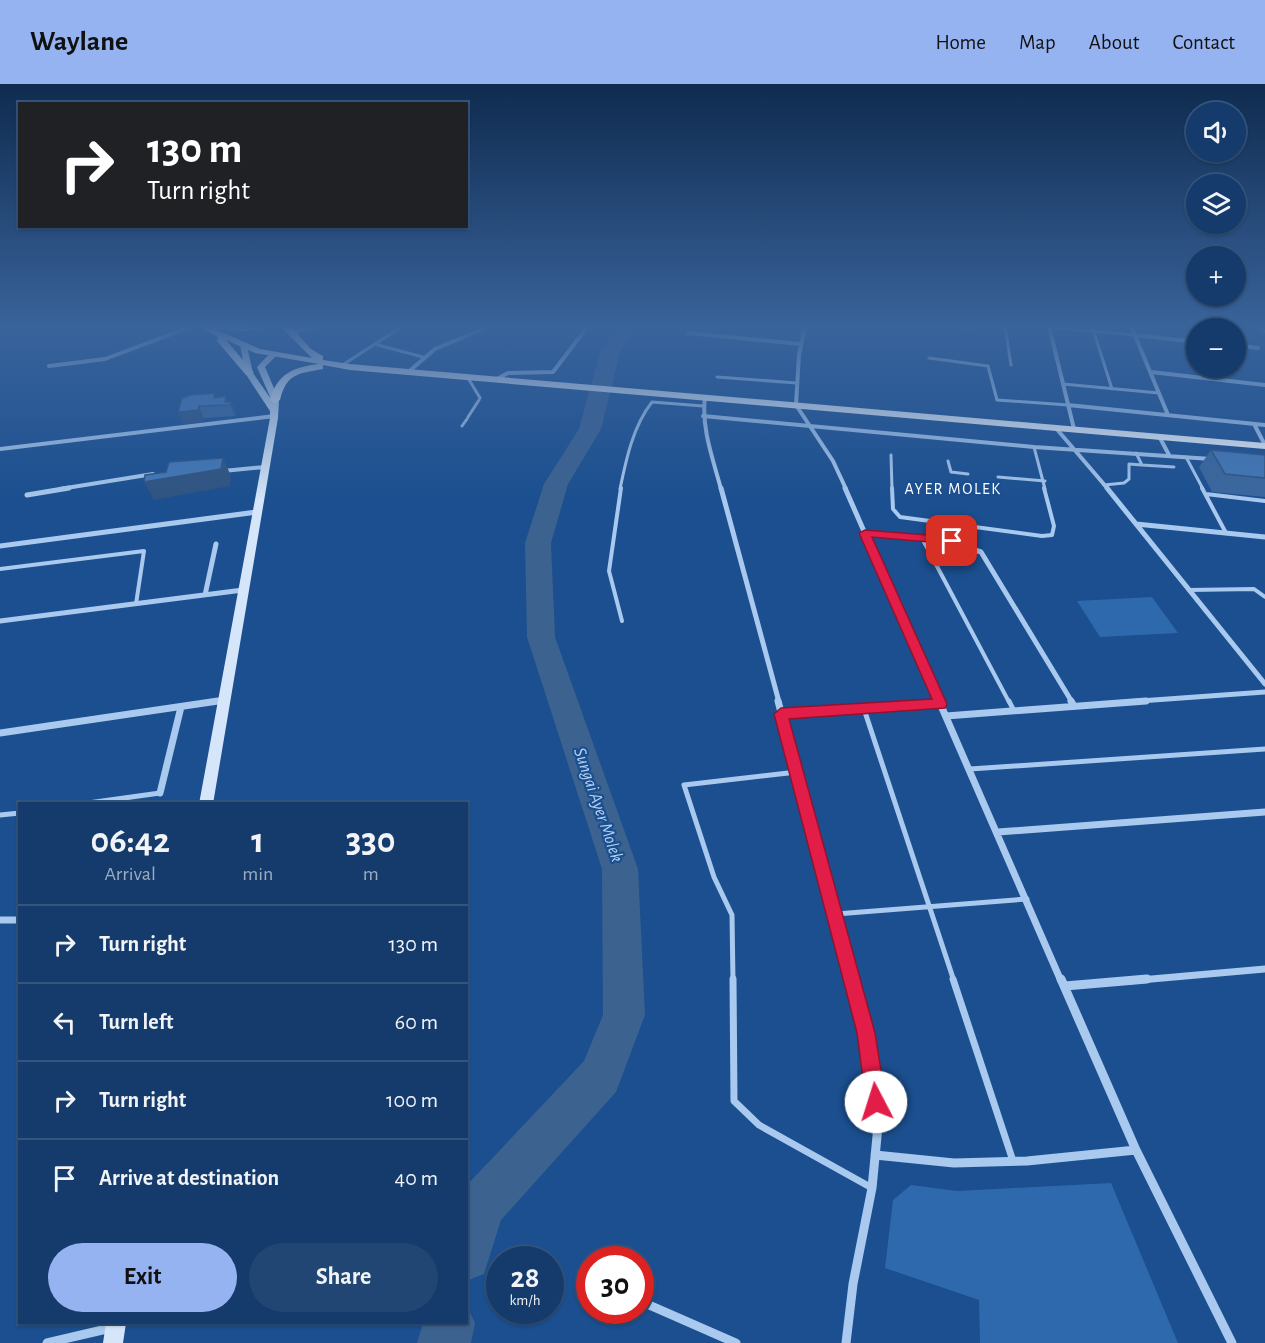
<!DOCTYPE html>
<meta charset="utf-8">
<style>
:root{--surface:#143b6b;--page:#214673;--text:#f1f3f6;--muted:#9dadc1;--line:#33557e;--accent:#95b2f1}
body{margin:0;font-family:"Alegreya Sans",sans-serif;background:var(--page);color:var(--text);height:100vh;display:flex;flex-direction:column;font-size:22px;white-space:nowrap}
*{box-sizing:border-box;margin:0}
p{font-size:20px;color:var(--muted)}
.icon{flex:none;width:33px;height:33px;fill:none;stroke:currentColor;stroke-width:2;stroke-linecap:round;stroke-linejoin:round}
.map{position:relative;flex:1;overflow:hidden}
.panel{position:absolute;left:18px;top:718px;width:450px;height:522px;display:flex;flex-direction:column;background:var(--surface);border-radius:0px;box-shadow:0 2px 4px #0004,0 0 0 2px var(--line)}
.panel>*{flex:none}
.hud{position:absolute;left:18px;top:18px;width:450px;height:126px;border-radius:0px;box-shadow:0 2px 4px #0004,0 0 0 2px var(--line);background:#202124;color:#fff;overflow:hidden}
.fabs{position:absolute;left:1186px;top:18px;display:grid;gap:12px}
.fabs a{display:grid;place-items:center;width:60px;height:60px;border-radius:50%;background:var(--surface);box-shadow:0 2px 4px #0004,0 0 0 2px var(--line);font-size:30px}
.speed{position:absolute;left:486px;top:1162px;display:flex;gap:12px;font-size:30px;font-weight:700;text-align:center}
.speed>*{display:grid;place-content:center;width:78px;height:78px;border-radius:50%;background:var(--surface);box-shadow:0 2px 4px #0004,0 0 0 2px var(--line);line-height:1}
.speed small{font-size:15px;font-weight:400}
.speed .limit{border:9px solid #d22;background:#fff;color:#111}
.pin{position:absolute;display:grid;place-items:center;width:51px;height:51px;color:#fff;margin:-26px;border-radius:12px;box-shadow:0 3px 9px #0006}
.me{position:absolute;width:66px;margin:-33px;rotate:355deg;stroke-linejoin:round;filter:drop-shadow(0 0 4px #0008)}
.turn{display:flex;align-items:center;gap:21px;height:126px;padding:0 30px;font-size:27px}
.turn .icon{width:78px;height:78px;stroke-width:2.5}
.turn b{display:block;font-size:42px;line-height:51px}
.eta{display:flex;justify-content:space-evenly;align-items:center;height:102px;text-align:center}
.eta b{font-size:36px;font-weight:600;line-height:42px}
.action{display:flex;gap:12px;margin-top:auto;padding:12px 30px}
.action a{flex:1;height:69px;border-radius:36px;background:var(--accent);color:#111;font-size:24px;font-weight:600;line-height:69px;text-align:center}
.action a+a{background:var(--page);color:var(--text)}
ul{padding:0;list-style:none}
li{display:flex;align-items:center;gap:18px;height:78px;padding:0 30px;border-top:2px solid var(--line)}
li div{flex:1}
li b{display:block;font-size:22px}
li em{font-style:normal}
header{display:flex;align-items:center;gap:36px;box-sizing:border-box;height:84px;padding:0 30px;background:var(--accent);color:#111}
header strong{font-size:28px}
nav{display:flex;gap:33px;margin-inline-start:auto;font-size:21px}
.map>svg:first-child{display:block}
</style>
<header>
<strong>Waylane</strong>
<nav><a>Home</a><a>Map</a><a>About</a><a>Contact</a></nav>
</header>
<div class="map">
<svg width="1265" height="1259" viewBox="0 0 1265 1259">
<rect width="100%" height="100%" fill="#1b4f8f"/>
<path fill="#2e69ad" d="M1152,513L1178,549L1100,553L1077,517Z
M1111,1099L1178,1259H980L979,1216L885,1184L893,1116L911,1101L957,1107Z"/>
<g fill="none" stroke-linecap="round" stroke-linejoin="round">
<path fill="#3c6290" fill-rule="evenodd" d="M618,242H636L620,268L601,345L568,400L551,459L555,553L638,785L645,931L616,1008L501,1136L484,1190L466,1197V1102L584,977L603,931L602,785L527,553L525,459L544,400L579,345L600,268Z
M466,1220L475,1239L471,1259H417L423,1239H466Z"/>
<path stroke="#a9c9ee" stroke-width="3" d="M1005,242L1011,281
M1092,242L1112,305
M1049,243L1135,251
M374,260L423,273
M929,274L988,282L997,316L1068,321
M344,280L403,242
M717,293L797,299
M468,294L480,314
M1063,300L1159,309
M468,333L479,316
M462,342L467,335
M1034,363L1045,405
M891,371L892,405
M1186,373L1203,405
M948,377L951,388L968,390
M1142,381L1174,383
M998,393L1045,397
M1104,401L1124,399L1129,395V380L1142,381L1136,369
M620,405C626,376 633,342 652,318L703,322"/>
<path stroke="#a9c9ee" stroke-width="4" d="M621,404L609,487L622,537
M892,404L893,425L900,433L1042,452L1052,451L1054,442L1044,404
M1202,404L1226,449
M1206,410L1265,417
M922,454L1009,618
M0,485L144,467L136,520
M1189,506L1254,505L1265,513"/>
<path stroke="#a9c9ee" stroke-width="5" d="M1009,617L1014,627
M864,625L954,897
M781,630L941,620
M970,685L1265,665
M81,720L160,709
M0,731L20,729
M836,830L1027,815
M733,897L732,831L714,793L684,701L797,688"/>
<path stroke="#a9c9ee" stroke-width="7" d="M733,895L734,1017L759,1041L872,1104
M953,895L1013,1077"/>
<path stroke="#a9c9ee" stroke-width="4" d="M805,242L799,271L796,321L833,377L846,405
M967,242L968,245
M1049,242L1074,345
M1131,242L1168,331
M1257,242L1265,247
M293,248L318,242
M688,249L801,260
M1135,251L1197,258
M1236,261L1258,264
M49,282L105,275L193,242
M1151,288L1265,301
M407,289L435,265L490,242
M495,296L508,289L553,288L588,242
M705,313C701,344 713,375 721,405
M1068,321L1265,341
M703,332L1034,363L1211,375
M1254,340L1265,361
M1055,343L1108,405
M1159,352L1169,371
M0,365L274,332
M223,387L265,383
M60,405L153,390"/>
<path stroke="#a9c9ee" stroke-width="5" d="M721,404L779,618
M845,404L939,618
M1107,404L1265,600
M27,411L69,404
M1136,440L1265,453
M865,449L941,455L981,468L1072,618
M0,462L257,428
M205,511L216,460
M0,537L243,506
M208,618L224,616
M1126,618L1265,608"/>
<path stroke="#a9c9ee" stroke-width="7" d="M778,617L852,897
M939,617L1061,897
M1071,617L1074,622
M946,632L1146,617
M0,649L218,617
M160,709L181,623
M998,748L1265,728
M0,836H20
M1129,897L1265,885"/>
<path stroke="#a9c9ee" stroke-width="9" d="M1061,895L1136,1066L1232,1259
M1065,902L1147,895
M875,1071L954,1079L1027,1077L1136,1066
M640,1217L736,1259
M47,1259L111,1244
M846,1259L853,1200L872,1104L878,1042L874,994L851,895"/>
<path fill="#d6e6fa" fill-rule="evenodd" d="M240,260L247,262L253,289L271,315L257,283L271,268L278,270L265,283L279,316L278,334L213,720H199L270,334V327L245,289Z
M106,1239H126L123,1259H103Z"/>
<path fill="#f0f6ff" fill-rule="evenodd" d="M197,242H266C255,250 229,246 215,245L260,265L312,274L280,242H290L311,265L323,272V276L350,280L1265,359V365L350,286L323,281V285C299,290 287,288 280,316L275,319L270,316C277,290 293,283 319,280L255,269L226,256L254,289L246,291L217,257L218,253Z"/>
</g>
<path fill="#3a679d" d="M217,313L229,318H231L236,329L235,332L204,334L203,337L184,340L178,328Z
M1211,366L1265,371V413L1212,408L1199,383Z"/>
<path fill="#305480" d="M226,312L230,321L231,318L236,329L235,332L230,321L225,318Z
M199,322L204,334L203,337L184,340L178,328Z
M223,374L231,392L230,402L154,416L144,398Z"/>
<path fill="#4478b7" stroke="#305480" stroke-width="1.5" d="M215,309L214,314L226,312L225,318H231L230,321L199,322L198,326L178,328L182,314L190,311Z
M1211,366L1265,371V394L1225,390Z
M223,374L221,385L144,398L145,391L166,388L169,378Z"/>
<linearGradient id="sky" x2="0" y2="1"><stop stop-color="#0f2b4f"/><stop offset="0.58" stop-color="#39639b"/><stop offset="1" stop-color="#39639b" stop-opacity="0"/></linearGradient>
<rect width="1265" height="418" fill="url(#sky)"/>
<path fill="#e11d48" stroke="#92132f" stroke-width="1.5" d="M865,446L952,453L958,457L952,460L872,453L947,620L945,624L789,635L875,949L886,1018L883,1025L876,1028L869,1025L866,1018L857,949L774,630L781,624L932,615L859,449Z"/>
<g text-anchor="middle" dominant-baseline="central" stroke-width="4.5" stroke-linejoin="round" paint-order="stroke">
<g font-size="16" letter-spacing="1.5" fill="#fff" stroke="#1b4f8f">
<text x="953" y="405">AYER MOLEK</text>
</g>
<g font-size="18" font-style="italic" fill="#b5d3f5" stroke="#1b4f8f">
<text transform="translate(598 721) rotate(71)">Sungai Ayer Molek</text>
</g>
</g>
</svg>
<div class="fabs">
<a><svg class="icon" aria-label="sound" viewBox="0 0 24 24"><path d="M4 9h4l5-4v14l-5-4H4zM17 9q2 3 0 6"/></svg></a>
<a><svg class="icon" aria-label="layers" viewBox="0 0 24 24"><path d="M12 4l9 5-9 5-9-5zM3 14l9 5 9-5"/></svg></a>
<a>+</a>
<a>−</a>
</div>
<div class="speed"><div>28<small>km/h</small></div><div class="limit">30</div></div>
<div class="pin" style="left:952px;top:457px;background:#d93025"><svg class="icon" aria-label="arrive" viewBox="0 0 24 24"><path d="M6 21V4h12l-3 4 3 4H6"/></svg></div>
<svg class="me" style="left:876px;top:1018px" viewBox="-20 -20 40 40"><circle r="19" fill="#fff"/><path d="M0-13L10 11 0 6-10 11z" fill="#e11d48"/></svg>
<div class="hud">
<div class="turn"><svg class="icon" aria-label="right" viewBox="0 0 24 24"><path d="M7 20v-9h11M14 6l5 5-5 5"/></svg><div><b>130 m</b>Turn right</div></div>
</div>
<section class="panel">
<div class="eta">
<div><b>06:42</b><p>Arrival</p></div>
<div><b>1</b><p>min</p></div>
<div><b>330</b><p>m</p></div>
</div>
<ul>
<li><svg class="icon" aria-label="right" viewBox="0 0 24 24"><path d="M7 20v-9h11M14 6l5 5-5 5"/></svg><div><b>Turn right</b></div><em>130 m</em></li>
<li><svg class="icon" aria-label="left" viewBox="0 0 24 24"><path d="M17 20v-9H6M10 6l-5 5 5 5"/></svg><div><b>Turn left</b></div><em>60 m</em></li>
<li><svg class="icon" aria-label="right" viewBox="0 0 24 24"><path d="M7 20v-9h11M14 6l5 5-5 5"/></svg><div><b>Turn right</b></div><em>100 m</em></li>
<li><svg class="icon" aria-label="arrive" viewBox="0 0 24 24"><path d="M6 21V4h12l-3 4 3 4H6"/></svg><div><b>Arrive at destination</b></div><em>40 m</em></li>
</ul>
<div class="action"><a>Exit</a><a>Share</a></div>
</section>
</div>
